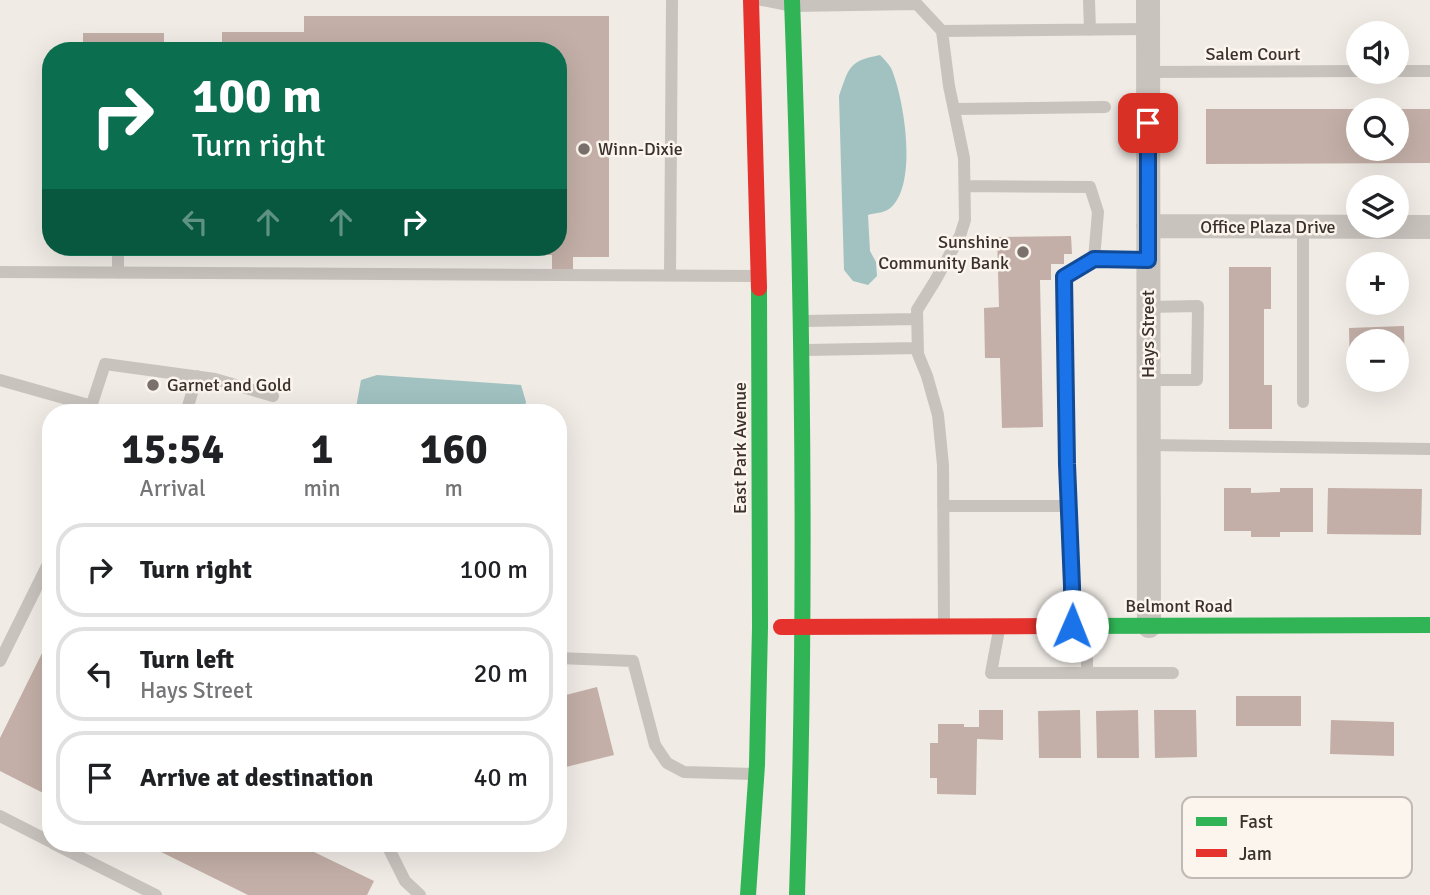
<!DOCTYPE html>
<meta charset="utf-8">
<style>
:root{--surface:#fff;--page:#f6f6f6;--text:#202124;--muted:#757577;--line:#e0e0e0}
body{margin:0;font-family:Signika,sans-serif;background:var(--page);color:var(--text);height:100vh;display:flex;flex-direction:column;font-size:26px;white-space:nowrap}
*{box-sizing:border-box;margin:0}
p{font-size:23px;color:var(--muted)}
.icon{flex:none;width:38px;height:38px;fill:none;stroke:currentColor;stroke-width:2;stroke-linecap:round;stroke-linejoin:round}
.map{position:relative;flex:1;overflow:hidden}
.side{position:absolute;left:42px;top:404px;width:525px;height:448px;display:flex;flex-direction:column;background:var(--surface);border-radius:28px;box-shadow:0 7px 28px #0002}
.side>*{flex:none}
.hud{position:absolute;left:42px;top:42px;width:525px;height:214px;border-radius:28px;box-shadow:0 7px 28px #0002;background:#0b6e4f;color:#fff;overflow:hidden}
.controls{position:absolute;left:1346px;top:21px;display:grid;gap:14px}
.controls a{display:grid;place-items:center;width:63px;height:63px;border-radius:50%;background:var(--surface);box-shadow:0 7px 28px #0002;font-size:35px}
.pin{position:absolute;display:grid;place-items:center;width:60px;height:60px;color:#fff;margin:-30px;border-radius:14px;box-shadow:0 4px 10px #0006}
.me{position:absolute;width:77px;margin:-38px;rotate:1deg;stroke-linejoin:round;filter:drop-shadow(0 0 5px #0008)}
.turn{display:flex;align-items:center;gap:24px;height:147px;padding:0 35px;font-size:32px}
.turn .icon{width:91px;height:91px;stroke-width:2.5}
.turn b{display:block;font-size:49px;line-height:60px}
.lanes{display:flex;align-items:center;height:66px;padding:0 35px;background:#0003;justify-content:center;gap:35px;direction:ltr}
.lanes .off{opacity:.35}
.eta{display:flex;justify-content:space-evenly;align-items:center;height:119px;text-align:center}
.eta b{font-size:42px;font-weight:800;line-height:49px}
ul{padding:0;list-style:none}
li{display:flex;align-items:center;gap:21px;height:94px;margin:0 14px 10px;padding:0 21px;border:4px solid var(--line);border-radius:28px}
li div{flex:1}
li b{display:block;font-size:26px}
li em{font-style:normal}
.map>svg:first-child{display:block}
</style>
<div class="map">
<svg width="1430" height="895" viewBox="0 0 1430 895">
<rect width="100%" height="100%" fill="#f0ebe5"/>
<path fill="#a1c2c1" d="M880,55C884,59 888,63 891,68C904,97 919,187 889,209C884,213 874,213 868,215L870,251L876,262L877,276L868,285L853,281L844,270L839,96C849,67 849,61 880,55Z
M377,375L521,385L526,402L523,413H355L361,380Z"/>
<path fill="#c3afa7" d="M304,16H609V257H573V273H552V255H304V247H558V51H236V45H222V32H304Z
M83,33H164V44H148V51H83Z
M1206,109H1358V149H1396V109H1430V163L1206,164Z
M1071,236L1072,254H1064V264H1051V280H1040L1043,427L1002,428L1000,358H985L984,308L999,307L997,237Z
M1229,267H1271V309H1264V385H1272V429H1229Z
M1404,326L1405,374H1396V341H1358V375L1350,376L1349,328Z
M1224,488H1251V493L1280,492V488H1313V532H1280V537H1251V531H1224Z
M1328,488L1422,489L1421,535L1327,534Z
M51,635V797L0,771V738Z
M597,687L614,755L558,769V697Z
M1236,696H1301V726H1236Z
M979,710H1003V740L977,739L976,795L937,794V778H930V743H938V724H964V727H979Z
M1080,710L1081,758H1039L1038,711Z
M1138,710L1139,758H1097L1096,711Z
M1154,710H1196L1197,757L1155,758Z
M1331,720L1394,722V756L1330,754Z
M145,844H316L312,851L374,881L367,895H248Z"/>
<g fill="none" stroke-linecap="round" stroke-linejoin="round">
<path stroke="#c9c3be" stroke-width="12" d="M762,0L793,6L916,4
M913,0L942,31L949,86L964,158L965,220L960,236L935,281L917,310L918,354L927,376L938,415L943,465L944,625
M1089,0L1090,30
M942,31L1148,29
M1396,71H1430
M1148,72L1358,71
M954,109L1105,107
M965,186L1090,187L1098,212L1094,259
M0,272L758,276
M118,273V247
M670,275L672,0
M1148,307L1198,306L1197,380H1148
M805,321L917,319
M806,350L918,348
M0,380L92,406
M1303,402V227
M89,413L105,364L215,379L273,396
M186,413L197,376
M1148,445L1430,449
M943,506H1069
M1072,625V586L1067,464L1064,277L1094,259L1148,260
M999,630L991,673H1173
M1087,630V673
M558,658L633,661L655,745L667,763L684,772L754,774
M0,661L51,558
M0,816L51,842
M54,844L156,895
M388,844V847L405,881L420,895"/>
<path stroke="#c9c3be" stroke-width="24" d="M1148,0L1149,626
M1148,226L1430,227"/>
<path stroke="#30b455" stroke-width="16" d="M792,0C803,298 807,596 797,895
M1054,626L1430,625
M748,895L757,765L760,627L759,288"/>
<path stroke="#e5322d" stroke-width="16" d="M751,0L759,288
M781,627L1054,626"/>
</g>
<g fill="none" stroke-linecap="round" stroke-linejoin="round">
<g stroke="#114b97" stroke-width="18">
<path id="route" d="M1072,626V586L1067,464L1064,277L1094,259L1148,260V123"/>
</g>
<use href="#route" stroke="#1a73e8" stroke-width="12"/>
</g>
<g fill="#7a716c" stroke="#fbf5ee" stroke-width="2.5">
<circle cx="584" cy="149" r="7"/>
<circle cx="1023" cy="252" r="7"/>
<circle cx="153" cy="385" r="7"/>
</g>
<g text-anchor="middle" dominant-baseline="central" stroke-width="5" stroke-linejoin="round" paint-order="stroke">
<g font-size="18" fill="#3b302b" stroke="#fbf5ee">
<text x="1253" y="54">Salem Court</text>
<text x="1268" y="227">Office Plaza Drive</text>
<text transform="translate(1148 334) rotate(-90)">Hays Street</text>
<text transform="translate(740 448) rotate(-90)">East Park Avenue</text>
<text x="1179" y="606">Belmont Road</text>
</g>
<g font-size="18" fill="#3b302b" stroke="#fbf5ee" text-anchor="start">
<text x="598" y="149">Winn-Dixie</text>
<text x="1009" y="242" text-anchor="end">Sunshine<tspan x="1009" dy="21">Community Bank</tspan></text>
<text x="167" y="385">Garnet and Gold</text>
</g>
</g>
<rect x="1182" y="797" width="230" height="81" rx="10" fill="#fbf5ee" stroke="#c1bab4" stroke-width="2"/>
<rect x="1196" y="817" width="31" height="9" fill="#30b455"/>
<rect x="1196" y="849" width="31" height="8" fill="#e5322d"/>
<g font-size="19" fill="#3b302b">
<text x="1239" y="828">Fast</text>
<text x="1239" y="860">Jam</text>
</g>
</svg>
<div class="controls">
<a><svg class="icon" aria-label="sound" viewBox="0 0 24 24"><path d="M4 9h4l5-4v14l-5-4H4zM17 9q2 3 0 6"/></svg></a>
<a><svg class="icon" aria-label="search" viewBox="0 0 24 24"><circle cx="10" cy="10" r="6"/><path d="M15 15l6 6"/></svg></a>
<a><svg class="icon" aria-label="layers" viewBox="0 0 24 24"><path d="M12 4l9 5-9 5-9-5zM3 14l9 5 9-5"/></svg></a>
<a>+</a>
<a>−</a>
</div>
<div class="pin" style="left:1148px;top:123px;background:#d93025"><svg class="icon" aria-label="arrive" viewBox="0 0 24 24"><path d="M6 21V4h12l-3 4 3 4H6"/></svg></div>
<svg class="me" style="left:1072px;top:626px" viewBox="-20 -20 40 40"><circle r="19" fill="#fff"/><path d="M0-13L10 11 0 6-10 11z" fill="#1a73e8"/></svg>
<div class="hud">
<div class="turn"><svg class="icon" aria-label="right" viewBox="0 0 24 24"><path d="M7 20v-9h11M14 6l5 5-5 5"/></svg><div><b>100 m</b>Turn right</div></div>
<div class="lanes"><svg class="icon off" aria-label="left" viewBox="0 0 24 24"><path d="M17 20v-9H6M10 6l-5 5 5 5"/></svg><svg class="icon off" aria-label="ahead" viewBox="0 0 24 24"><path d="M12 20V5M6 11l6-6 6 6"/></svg><svg class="icon off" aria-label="ahead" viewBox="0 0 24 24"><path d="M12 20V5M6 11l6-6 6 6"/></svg><svg class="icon" aria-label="right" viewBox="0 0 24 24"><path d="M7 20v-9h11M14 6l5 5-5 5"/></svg></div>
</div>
<section class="side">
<div class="eta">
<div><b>15:54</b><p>Arrival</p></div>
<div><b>1</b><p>min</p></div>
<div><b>160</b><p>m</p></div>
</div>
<ul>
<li><svg class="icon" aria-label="right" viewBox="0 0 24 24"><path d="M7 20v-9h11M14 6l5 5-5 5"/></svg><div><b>Turn right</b></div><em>100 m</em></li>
<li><svg class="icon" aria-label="left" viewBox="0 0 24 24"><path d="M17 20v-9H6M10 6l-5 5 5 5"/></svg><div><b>Turn left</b><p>Hays Street</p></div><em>20 m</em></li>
<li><svg class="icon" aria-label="arrive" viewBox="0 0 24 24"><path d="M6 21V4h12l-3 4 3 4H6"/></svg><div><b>Arrive at destination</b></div><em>40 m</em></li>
</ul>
</section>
</div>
